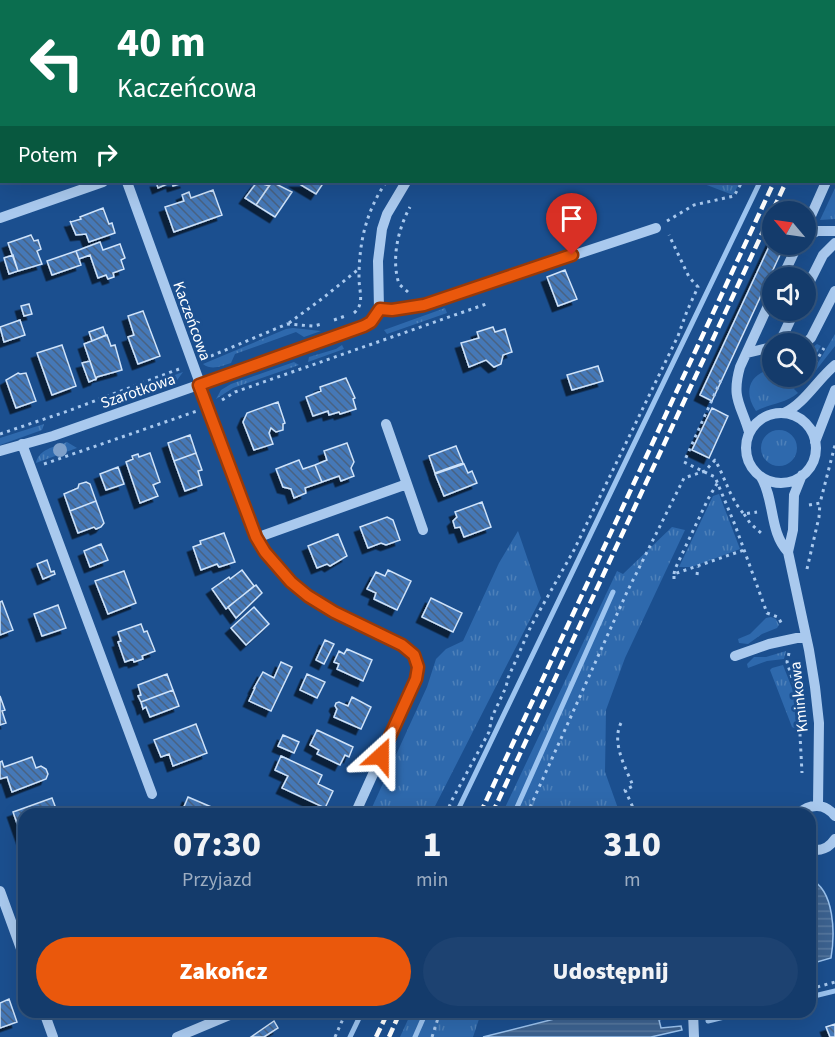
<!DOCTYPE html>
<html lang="pl">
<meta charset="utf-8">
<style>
:root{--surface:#143b6b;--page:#1d4271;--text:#f1f3f6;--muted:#9dadc1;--line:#33557e;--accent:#ea580c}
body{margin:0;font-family:"Source Sans 3",sans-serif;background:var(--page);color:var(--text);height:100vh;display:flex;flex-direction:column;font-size:22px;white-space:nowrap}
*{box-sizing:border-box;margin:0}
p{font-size:20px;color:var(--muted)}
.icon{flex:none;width:33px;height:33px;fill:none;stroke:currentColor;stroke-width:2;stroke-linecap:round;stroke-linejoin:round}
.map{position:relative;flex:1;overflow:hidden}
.side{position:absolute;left:18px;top:808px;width:798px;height:210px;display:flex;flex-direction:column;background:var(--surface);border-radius:18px;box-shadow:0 6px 24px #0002,0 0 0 2px var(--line)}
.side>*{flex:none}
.banner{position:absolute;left:0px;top:0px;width:836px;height:183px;box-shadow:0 6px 24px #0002,0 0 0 2px var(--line);background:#0b6e4f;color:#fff;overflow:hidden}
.needle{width:39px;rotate:299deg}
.fabs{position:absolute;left:762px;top:201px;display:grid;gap:12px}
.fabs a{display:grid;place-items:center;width:54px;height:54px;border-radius:50%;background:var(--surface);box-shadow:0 6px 24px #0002,0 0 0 2px var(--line);font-size:30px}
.pin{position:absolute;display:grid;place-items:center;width:51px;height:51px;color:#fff;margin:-62px -26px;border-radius:50% 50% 50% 0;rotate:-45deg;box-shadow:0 0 6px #0007}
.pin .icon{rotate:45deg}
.me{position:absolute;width:66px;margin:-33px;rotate:24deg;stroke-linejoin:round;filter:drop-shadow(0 0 4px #0008)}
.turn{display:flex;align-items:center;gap:21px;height:126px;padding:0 18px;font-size:27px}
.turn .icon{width:78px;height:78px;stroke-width:2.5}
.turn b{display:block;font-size:42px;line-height:51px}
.then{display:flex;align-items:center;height:57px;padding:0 18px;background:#0003;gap:12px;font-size:22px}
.eta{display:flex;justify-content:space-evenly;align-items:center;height:102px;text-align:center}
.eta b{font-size:36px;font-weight:800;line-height:42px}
.primary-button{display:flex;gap:12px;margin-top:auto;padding:12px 18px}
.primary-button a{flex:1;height:69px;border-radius:36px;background:var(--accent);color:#fff;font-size:24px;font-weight:800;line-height:69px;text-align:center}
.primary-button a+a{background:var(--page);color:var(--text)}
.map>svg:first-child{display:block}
</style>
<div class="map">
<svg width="835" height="1037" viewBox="0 0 835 1037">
<defs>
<pattern id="grass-tufts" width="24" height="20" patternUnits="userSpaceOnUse" patternTransform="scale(1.5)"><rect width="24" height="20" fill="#2e69ad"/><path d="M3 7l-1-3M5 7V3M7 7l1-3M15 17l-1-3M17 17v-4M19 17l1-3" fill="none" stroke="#4d80b9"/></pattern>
<pattern id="water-rules" width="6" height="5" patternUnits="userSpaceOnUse" patternTransform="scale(1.5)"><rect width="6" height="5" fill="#3c6290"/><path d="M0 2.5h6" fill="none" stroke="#597aa1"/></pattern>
<pattern id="building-back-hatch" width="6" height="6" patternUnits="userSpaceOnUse" patternTransform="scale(1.5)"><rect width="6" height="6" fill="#4478b7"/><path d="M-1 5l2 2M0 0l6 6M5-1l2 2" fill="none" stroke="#486282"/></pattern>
<filter id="shadow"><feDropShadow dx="-5.5" dy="5.5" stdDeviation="0" flood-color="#0009"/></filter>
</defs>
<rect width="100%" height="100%" fill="#1b4f8f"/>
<path fill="url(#grass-tufts)" d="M571,0H790L792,1L574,2Z
M699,182H740L733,195Z
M835,188V219L820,220Z
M445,308L447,313L387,334L384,330Z
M293,328L321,331L304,337L296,332L235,354L231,363C221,366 212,371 203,364L286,329Z
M835,334V346L806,383Z
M817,344L821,346L806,371V353Z
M342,345L344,349L308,362L309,357L336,349Z
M294,362L299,365L233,388L216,399L221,390L231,384Z
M772,369V376L802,377L794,389L798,393C784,404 771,403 756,411C743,392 749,374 772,369Z
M183,372L175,383L120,402L114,397Z
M44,424L42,430L0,445V438Z
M761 448a18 18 0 1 1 36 0a18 18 0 1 1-36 0Z
M67,442L77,448L36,463C39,449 54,447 67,442Z
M719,494L740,549L692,567H679L713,496Z
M672,527L685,530L625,658L606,710L605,772L620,814H502L617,571L623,574Z
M518,531L541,598L431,814H369L427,687L436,659L446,649L463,641L499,563Z
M771,617L776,619L779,625L777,628L762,634L748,644L739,643L738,639L750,634L766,618Z
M786,651L784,659L767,661L748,668L747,664L754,657H766Z
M783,665L795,696L796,729L792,727L770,670L772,668Z
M411,1013V1012L481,1013L473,1037H400Z"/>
<path fill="url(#water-rules)" stroke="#9cc4f0" stroke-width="1.5" d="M810,879C835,890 835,934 831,958L810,964Z
M582,1012L666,1013L664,1018L659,1020L661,1028L681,1026L682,1030L651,1037H483Z"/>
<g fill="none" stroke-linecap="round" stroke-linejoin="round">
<path stroke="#9cc4f0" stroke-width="5" d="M456,814L760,182
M514,814L613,592
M810,997L835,991
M708,1021L745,1012
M350,1037L362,1012
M415,1037L426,1012"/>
</g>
<path fill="url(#building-back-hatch)" stroke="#cfe3fa" stroke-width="1.5" filter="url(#shadow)" d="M114,0H151V2H114Z
M171,0H196V1L172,2Z
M0,98L2,102L0,130Z
M156,182H186L173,186L172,182L158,188Z
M257,182L269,186L256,205L245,198Z
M272,182L292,192L275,217L256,205Z
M296,182H324L316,194Z
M213,190L222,215L174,232L165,207L184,201L182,195L189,192L191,198Z
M791,202L802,207L800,212H786Z
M103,208L109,224L112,223L115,233L89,242L86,234L76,235L70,221L71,222L81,219L80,217Z
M31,235L34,241L38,240L41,249L37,251L42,264L18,271L8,243Z
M772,240V244H785L712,401L700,395Z
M100,242L103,250L120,244L125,258L121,260L124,269L113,273L114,277L108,279L106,275L98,278L90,255L79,259L76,251Z
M76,251L81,265L52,275L47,261Z
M13,255L18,271L9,274L4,258Z
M565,270L577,299L558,306L547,277Z
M29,304L32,314L24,316L21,306Z
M143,311L160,356L138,364L128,337L134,335L128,316Z
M20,320L25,335L4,342L0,327Z
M103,327L106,335L92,341L89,332Z
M493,327L495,332L505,329L512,352L503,355L501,364L494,367L486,360L469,367L461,343L479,338L477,332Z
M107,335L111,346L115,345L122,370L97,377L96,379L84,344Z
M62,345L76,386L52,395L37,353Z
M90,361L96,379L89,382L82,363Z
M598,366L603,381L572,390L567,375Z
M18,373L20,374L26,373L36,401L16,408L6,380Z
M346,378L355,398L353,399L356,409L340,414L339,412L329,415L328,411L313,416L306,397L321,391L320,387Z
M278,402L285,423L283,424V430L276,432L271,428L269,433L273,444L254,450L243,422L247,413Z
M712,408L728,416L709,458L692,450Z
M190,435L196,453L174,461L168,443Z
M347,443L354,462L351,468L354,476L341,481L339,476L322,482L315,465L327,460L324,451Z
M456,446L463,463L435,473L429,456Z
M150,453L160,482L153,485L158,496L140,503L126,462L133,459L132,456L138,454L139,457Z
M196,453L202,470L198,471L202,485L185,491L174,461Z
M299,460L303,469L315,465L322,482L305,488L306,493L294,498L291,489L283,487L276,469Z
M464,464L468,473L472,471L477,483L444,496L435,474Z
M118,467L124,484L106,490L100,474Z
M86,482L90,484L96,501L70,511L64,494L78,488L79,484Z
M96,501L104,523L101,527L96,529L94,527L78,533L70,511Z
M482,502L491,527L464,537L460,527L455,528L453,521L457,517L455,512Z
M387,517L393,520L400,540L386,545L381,543L368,548L360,527Z
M224,533L235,562L219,567L217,564L201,570L193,547L201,544L200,541Z
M338,534L347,556L330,566L327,564L317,568L308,546Z
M101,544L108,560L90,567L84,551Z
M47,560L51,572L54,571L55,574L43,579L37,564Z
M242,570L254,586L226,609L212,589L229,577L230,579Z
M388,570L411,581L397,610L374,599L376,593L367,589L376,572L385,576Z
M124,571L136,603L108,614L95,581Z
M256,585L262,593L236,618L228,607Z
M431,598L462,613L453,632L422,617Z
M2,601L13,630L0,635V602Z
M58,605L66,628L42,636L34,614Z
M254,607L269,624L246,645L231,628Z
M141,624L144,632L147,631L155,651L142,656L143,659L134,662L133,659L125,662L118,642L121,641L118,632Z
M325,640L334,644L324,664L316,660Z
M347,649L372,660L363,681L337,669L339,664L334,662L339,651L344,654Z
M281,662L292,667L271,711L249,701L255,688H254L263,672L274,678Z
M167,674L173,690L141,702L138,696L141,695L138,685Z
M307,674L325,682L317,698L300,690Z
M173,690L179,706L150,717L146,707L143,709L141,702Z
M0,696L5,710L2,711L6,723L0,725Z
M352,697L371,707L361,729L334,717L337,709L335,706L336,703L339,702L348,706Z
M196,724L207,753L173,766L169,754L161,757L154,740Z
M317,730L353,747L349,757L345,755L340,765L317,754L319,750L310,745Z
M283,735L299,742L294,753L278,746Z
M281,756L322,775L318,784L333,791L325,808L282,788L288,776L275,770Z
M32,757L36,768L41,766L46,769L48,774L46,779L12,792L7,777L0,779V762L2,761L4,767Z
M188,797L216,809L214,814H181Z
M52,798L58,814H24V827L19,829L13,812Z
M24,827V843L19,829Z
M9,999L17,1022L0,1028V1003Z
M274,1021L278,1028L264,1037H251Z
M835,1024V1037H830L826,1027Z"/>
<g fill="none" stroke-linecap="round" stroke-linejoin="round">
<path stroke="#a9c9ee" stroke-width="3" stroke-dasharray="3 4.5" stroke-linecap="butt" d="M355,0L356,2
M806,0L809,2
M530,2L531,0
M831,2L833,0
M834,136L835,134
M667,221L694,205L734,196L742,182
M408,292L399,284C391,259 398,229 410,207
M354,313C365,304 359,291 359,278C359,242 366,212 386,182
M334,320L348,315
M289,323L323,298L360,268
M204,359L287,324L313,326L322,324
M815,363L824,348
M721,380L684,462L715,477L735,525L767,613L778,617L783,626
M222,400L235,392L489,303
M0,434L68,411L179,369
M44,464L197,411
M809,505L820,503L835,445
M744,514L750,523L761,533
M807,569L819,517L820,503
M674,574L675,569L708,499L718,482
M697,575L698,567
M674,579V574L744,550
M789,653L787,662L798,697L802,773
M621,723C611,743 626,768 633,786L625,790L636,814
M446,814L452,800L489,732L492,717L506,687L508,678L531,626L574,550L678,336L687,311L698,287L689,277L669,235
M527,814L627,592L684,478L705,471L715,460C725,477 730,499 744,514L757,512
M810,989L835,982
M335,1037L346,1012
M432,1037L440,1012"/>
<path stroke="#a9c9ee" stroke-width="10" d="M55,0L56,2
M424,0L427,2
M266,2L270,0
M513,2L514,0
M834,170L835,169
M127,182L256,538C283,581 314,603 360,625C377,633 399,639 412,653C419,661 418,670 416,679L355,814
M0,218L103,182
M806,227L826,182
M806,237L817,231H835
M782,278L798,244
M806,289L823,255L835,243
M379,309L392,310L424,305L656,228
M779,344L795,310
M804,344L811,338L835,291
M747,353L772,347
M784,413C805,403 817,380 835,365
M746 448a35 35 0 1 1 70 0a35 35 0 1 1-70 0Z
M749,432C741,404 731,399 740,367L772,297
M815,442L835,390
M22,444L152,794
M0,451L53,436L352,331L371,322L379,309L378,261L382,229L387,214L406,182
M802,475L794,495L793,530L788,552L809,650L815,687L819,723L818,805
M761,477C775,500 769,532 788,552
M407,484L423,530
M256,538L407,484L386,424
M735,656L769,644L806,636
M798,814C810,803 825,803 835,816
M810,849C820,852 829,848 835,839
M0,891L24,957
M44,1012L53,1037
M693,1012L694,1037
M177,1037L237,1012"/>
<path stroke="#fff" stroke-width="4.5" stroke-dasharray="10 4.5" stroke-linecap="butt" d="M834,53L835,51
M834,78L835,76
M480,814L774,182
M492,814L786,182
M376,1037L388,1012
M389,1037L400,1012"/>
</g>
<circle fill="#7ea0ca" cx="60" cy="450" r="7"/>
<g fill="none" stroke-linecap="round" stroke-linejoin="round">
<g stroke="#983908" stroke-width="15">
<path id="route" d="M381,756L416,679L418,667L414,655L402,645L334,612L308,596L291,582L265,552L256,537L199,385L364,326L371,322L380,309L392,310L424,305L572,255"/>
</g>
<use href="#route" stroke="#ea580c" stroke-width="10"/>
</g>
<g text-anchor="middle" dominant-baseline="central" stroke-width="6" stroke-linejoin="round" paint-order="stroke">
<g font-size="16" fill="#fff" stroke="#1b4f8f">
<text transform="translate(192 321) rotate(70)">Kaczeńcowa</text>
<text transform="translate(138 391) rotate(-19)">Szarotkowa</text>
<text transform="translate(799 697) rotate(-96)">Kminkowa</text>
</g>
</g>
</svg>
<div class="fabs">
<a><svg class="needle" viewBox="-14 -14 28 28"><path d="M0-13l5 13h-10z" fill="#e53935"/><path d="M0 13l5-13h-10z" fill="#9dadc1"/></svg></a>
<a><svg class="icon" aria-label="sound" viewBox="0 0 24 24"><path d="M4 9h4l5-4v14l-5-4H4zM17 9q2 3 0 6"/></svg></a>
<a><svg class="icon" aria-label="search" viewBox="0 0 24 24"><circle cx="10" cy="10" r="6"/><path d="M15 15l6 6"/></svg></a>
</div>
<div class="pin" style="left:572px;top:255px;background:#d93025"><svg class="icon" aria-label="arrive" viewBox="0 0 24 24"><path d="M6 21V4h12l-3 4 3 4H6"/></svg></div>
<svg class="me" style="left:381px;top:756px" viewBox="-20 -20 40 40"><path d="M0-17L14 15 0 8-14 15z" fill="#ea580c" stroke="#fff" stroke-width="4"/></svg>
<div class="banner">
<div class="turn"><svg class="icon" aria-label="left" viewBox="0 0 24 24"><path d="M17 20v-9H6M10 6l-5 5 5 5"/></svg><div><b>40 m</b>Kaczeńcowa</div></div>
<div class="then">Potem<svg class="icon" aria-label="right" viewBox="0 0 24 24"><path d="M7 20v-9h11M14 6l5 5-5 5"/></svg></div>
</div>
<section class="side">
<div class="eta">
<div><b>07:30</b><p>Przyjazd</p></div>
<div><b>1</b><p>min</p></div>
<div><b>310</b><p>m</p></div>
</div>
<div class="primary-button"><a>Zakończ</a><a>Udostępnij</a></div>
</section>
</div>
